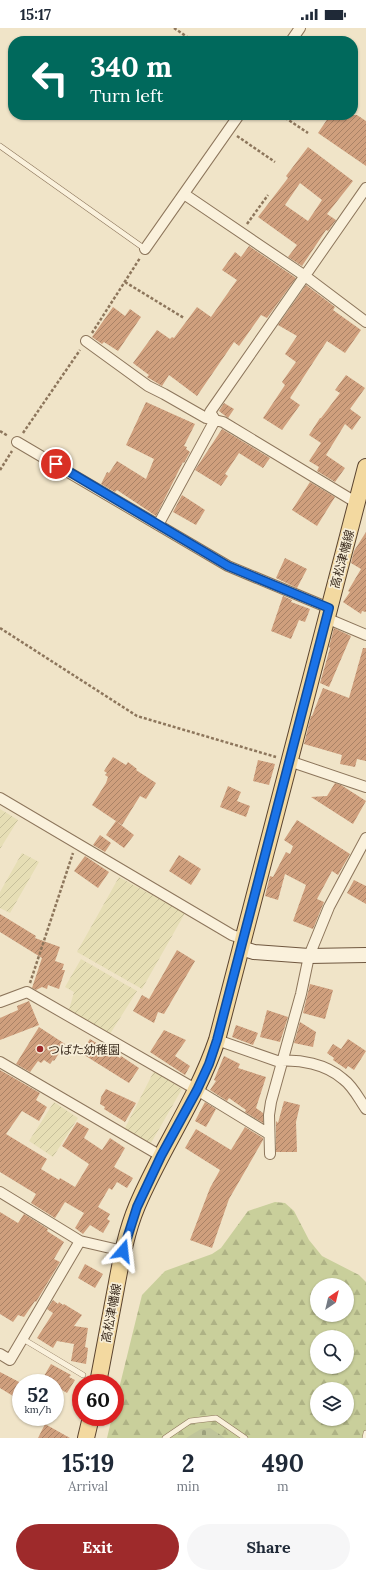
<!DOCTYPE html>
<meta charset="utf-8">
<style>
:root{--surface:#fff;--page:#f6f6f7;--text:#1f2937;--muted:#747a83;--accent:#9e2a2b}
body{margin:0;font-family:Lora,"Noto Sans JP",serif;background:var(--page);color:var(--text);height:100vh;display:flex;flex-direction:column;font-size:15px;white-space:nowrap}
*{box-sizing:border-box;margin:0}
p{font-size:13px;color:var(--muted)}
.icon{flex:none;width:22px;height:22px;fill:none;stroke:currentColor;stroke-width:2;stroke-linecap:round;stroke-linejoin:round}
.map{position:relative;height:1410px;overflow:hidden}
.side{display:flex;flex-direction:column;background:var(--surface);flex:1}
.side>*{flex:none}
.top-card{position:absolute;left:8px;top:8px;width:350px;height:84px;border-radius:16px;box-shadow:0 1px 3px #0004;background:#00695c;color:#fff;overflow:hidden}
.needle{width:26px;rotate:35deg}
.tools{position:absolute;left:310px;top:1250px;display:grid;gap:8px}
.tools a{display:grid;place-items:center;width:44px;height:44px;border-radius:50%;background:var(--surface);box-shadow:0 1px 3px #0004;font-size:20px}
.speed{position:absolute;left:12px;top:1346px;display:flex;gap:8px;font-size:20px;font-weight:700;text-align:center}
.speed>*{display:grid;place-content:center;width:52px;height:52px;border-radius:50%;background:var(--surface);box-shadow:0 1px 3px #0004;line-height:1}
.speed small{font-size:10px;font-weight:400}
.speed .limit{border:6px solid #d22;background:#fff;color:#111}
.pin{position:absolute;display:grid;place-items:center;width:34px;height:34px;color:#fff;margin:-17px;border:2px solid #fff;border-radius:50%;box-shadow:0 1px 4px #0007}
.me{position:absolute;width:44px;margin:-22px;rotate:17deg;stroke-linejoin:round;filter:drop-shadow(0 0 3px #0008)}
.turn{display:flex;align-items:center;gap:14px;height:84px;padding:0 16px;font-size:18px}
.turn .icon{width:52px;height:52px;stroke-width:2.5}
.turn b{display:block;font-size:28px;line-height:34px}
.eta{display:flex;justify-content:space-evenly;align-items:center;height:68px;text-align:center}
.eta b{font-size:24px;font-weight:700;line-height:28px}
.action{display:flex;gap:8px;margin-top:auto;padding:8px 16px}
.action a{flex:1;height:46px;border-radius:24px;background:var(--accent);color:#fff;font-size:16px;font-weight:700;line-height:46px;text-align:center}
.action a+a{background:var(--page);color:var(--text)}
.status{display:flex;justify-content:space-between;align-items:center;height:28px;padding:0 20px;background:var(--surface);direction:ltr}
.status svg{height:11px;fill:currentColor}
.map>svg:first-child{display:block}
</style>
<div class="status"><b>15:17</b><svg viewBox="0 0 49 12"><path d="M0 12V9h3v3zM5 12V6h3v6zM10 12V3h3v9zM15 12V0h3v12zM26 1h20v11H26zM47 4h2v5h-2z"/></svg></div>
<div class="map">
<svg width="366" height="1410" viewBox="0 0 366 1410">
<defs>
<pattern id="farmland-furrows" width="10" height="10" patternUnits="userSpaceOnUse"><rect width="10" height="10" fill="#e6deb5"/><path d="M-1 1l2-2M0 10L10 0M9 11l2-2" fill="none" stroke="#c6bf9b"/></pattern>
<pattern id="forest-firs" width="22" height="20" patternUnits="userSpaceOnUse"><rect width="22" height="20" fill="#c9cf9b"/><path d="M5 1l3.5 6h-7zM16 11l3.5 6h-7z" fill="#aeb285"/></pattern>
<pattern id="cemetery-stones" width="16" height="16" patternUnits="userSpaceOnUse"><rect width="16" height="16" fill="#bfc49a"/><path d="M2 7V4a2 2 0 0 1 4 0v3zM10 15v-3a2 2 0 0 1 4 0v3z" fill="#9ca07d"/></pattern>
<pattern id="building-hatch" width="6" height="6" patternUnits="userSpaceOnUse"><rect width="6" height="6" fill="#cf9f7d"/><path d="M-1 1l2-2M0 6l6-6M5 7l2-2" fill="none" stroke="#a98266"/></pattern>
</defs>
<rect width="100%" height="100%" fill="#f0e4c8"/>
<path fill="url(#farmland-furrows)" d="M0,781L18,792L0,821Z
M22,825L39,834L10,885L0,880V864Z
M119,849L185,885L142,961L77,924Z
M81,931L137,963L110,1006L69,982L74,964L65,959Z
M154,1043L182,1061L151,1115L124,1102Z
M54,1074L78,1090L53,1129L29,1113Z"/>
<path fill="url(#forest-firs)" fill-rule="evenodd" d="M275,1174L285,1175L294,1183L309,1212L322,1228L359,1247L366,1254V1410H107L112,1389H115V1377L142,1267L165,1243L212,1226L221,1220L248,1183ZM317,1257H347V1287H317ZM317,1309H347V1339H317ZM317,1361H347V1391H317Z"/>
<path fill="url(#cemetery-stones)" d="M210,1400L225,1410H186L201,1401Z"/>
<path fill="url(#building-hatch)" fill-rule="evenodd" d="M330,87H357L366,93V138L318,105Z
M308,119L353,153L327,186L336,192L328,203L326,202L302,238L288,229L297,217L258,189L288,150L286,148ZM300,155L322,172L308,193L285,177Z
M249,218L296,250L267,290L261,287L239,318L234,314L197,368L169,347L162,358L147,349L149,347L133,335L157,302L170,311L172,309L174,310L197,279L211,289L237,252L222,242L235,224L241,229Z
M306,257L335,279L333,282L361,302L345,325L327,313L290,370L300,377L282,402L263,390L285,357L282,354L296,334L285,326L297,308L278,297Z
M113,279L125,288L130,281L141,289L118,323L104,314L102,316L92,309Z
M346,347L365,360L350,381L361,389L352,402L345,396L326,427L345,440L335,454L317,443L319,439L309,433L321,415L309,407L320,390H321L340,365L335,362Z
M146,374L195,396L184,418L187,419L186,421L190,424L184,435L183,434L156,488L117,462L115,464L101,456L107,444L109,445L117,433L146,451L154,431L126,417Z
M224,375L234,381L228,390L219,383Z
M222,401L270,430L263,440L239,425L225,446L228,448L221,458L195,442Z
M310,454L335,469L317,498L292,482Z
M182,467L205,482L196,497L173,484Z
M366,504V584L362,583L361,586L343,574L350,564L348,563L361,541L351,535L354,523Z
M285,530L307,541L297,560L276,550Z
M283,568L292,572L291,574L310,581L305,594L299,592L291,611L271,603Z
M334,600L351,608L329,659L320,655L330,620L329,619Z
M363,620H366V733L357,731L355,739L340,736L342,727L304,716L311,688H312L323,660L349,670Z
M113,729L126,737L128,734L137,741L136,742L156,755L146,771L140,768L122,797L92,777L106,755L108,749L105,747L107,745L104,743Z
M258,732L275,736L269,757L253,753Z
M335,755L341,757L366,773L353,796L311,769L327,768Z
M228,758L241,764L237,773L250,778L246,789L220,779Z
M297,792L350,826L338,847L332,843L317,871L324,874L313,901L293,893L306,857L285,846L278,872L265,868L270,848L273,849L286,824L290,826L293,818L284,812Z
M116,793L134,807L124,820L106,807Z
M100,807L111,815L105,824L93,817Z
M179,827L201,841L191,857L169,843Z
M85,828L109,844L98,860L74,843Z
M354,852L366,858V876L347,865Z
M0,886L36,908L35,910L60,919L55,933L64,936L62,942H65L59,961L48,957L47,961L42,959L36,962L32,960L42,930L0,904Z
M177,922L195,933L164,986L158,984L154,995L133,983L142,967L149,971Z
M310,956L333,962L325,991L303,985Z
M29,973L39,997L0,1012V990L18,982L17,978Z
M267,982L288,989L280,1014L260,1009Z
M300,994L316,1004L313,1019L294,1015Z
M236,997L258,1005L253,1017L232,1009Z
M39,999L65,1016L54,1033L53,1032L50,1036L44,1032L41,1035L38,1033L30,1044L16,1036Z
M164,1002L186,1012L175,1028L190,1038L185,1047L150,1024Z
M90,1011L120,1030L121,1028L139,1040L129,1055L81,1025Z
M348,1011L366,1023L354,1042L348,1038L346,1041L333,1032L334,1030L327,1025L333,1016L341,1021Z
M224,1028L240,1036L238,1040L266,1049L256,1080L263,1085V1095L245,1084L246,1082L229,1070L227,1073L210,1062L216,1053L214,1052Z
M0,1042L40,1065L36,1072L47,1079L39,1093L22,1083L6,1106L47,1131L41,1141L59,1152L60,1150L75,1159L89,1136L62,1118L77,1094L89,1101L84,1110L102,1122L110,1110L125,1120L114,1139L133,1150L127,1160L117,1154L112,1162L109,1160L98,1179L110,1186L107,1191L110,1193L103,1205L90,1197L83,1206L75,1200L84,1185L65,1174L55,1190L31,1175L36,1166L0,1144Z
M106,1061L136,1075L125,1094L104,1081L105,1079L100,1076L101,1069Z
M284,1073L300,1077L296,1094L297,1124H276V1093L278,1095Z
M205,1074L216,1081L206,1099L195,1093Z
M245,1099L263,1110V1112L229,1171L212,1220L190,1212L210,1160L220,1142L185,1120L196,1101L231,1122Z
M0,1184L18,1195L24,1186L48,1201L47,1203L64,1214L54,1231L60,1234L36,1274L35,1273L24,1289L18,1287L13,1294L0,1286Z
M85,1236L103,1246L95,1260L78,1250Z
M53,1272L58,1276L59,1274L63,1277L64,1276L82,1287L74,1298L88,1300L85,1319L88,1320L86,1336L71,1333L74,1316L57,1313L53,1320L37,1310L53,1285L47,1281Z
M51,1336L71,1347L69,1349L75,1352L67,1365L55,1358V1355H40Z
M0,1344L21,1355V1373L0,1360Z
M45,1396L70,1410H38Z"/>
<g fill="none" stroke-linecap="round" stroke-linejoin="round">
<g stroke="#8d765c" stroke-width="6">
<path id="lane" d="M0,118L145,221
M23,1311L83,1347
M165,1410L190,1393L216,1390L245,1410
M365,1410L366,1405"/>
</g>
<g stroke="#8d765c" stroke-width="12">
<path id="street" d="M291,13L300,0
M184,166L305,248L366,294
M145,221L239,87
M86,313L148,358L164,366L206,390L223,394L357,475
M17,414L228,538L329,580
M158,497L215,392L210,384L366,160
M326,590L366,607
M289,733L366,759
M0,770L232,907L244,911
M0,974L27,964L197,1062L269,1106
M217,1012L277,1033C300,1031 326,1036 343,1051C353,1058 359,1071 366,1081
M0,1034L161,1128
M270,1126L269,1087L271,1074L301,966L309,928L329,879L366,810
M0,1164L80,1213L123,1223
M0,1326L10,1332L80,1213"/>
</g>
<g stroke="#6f573f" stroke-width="16">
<path id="secondary" d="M241,920L254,924L309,928L366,927"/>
</g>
<g stroke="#5b4430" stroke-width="18">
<path id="primary" d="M98,1355C104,1323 110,1292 116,1260C121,1233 126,1204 137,1178C161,1121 197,1071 217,1012L366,439
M86,1410L91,1389"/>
</g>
<path stroke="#8d765c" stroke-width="2.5" stroke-dasharray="3 2" stroke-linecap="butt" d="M174,0L193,13
M281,87L308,105
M237,108L275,134
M247,196L268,167
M125,254L184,290
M92,305L140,230
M0,403L8,408
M23,405L80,322
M0,442L12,423
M0,600L137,688L276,729
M30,955L73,825"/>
<use href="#lane" stroke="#faf1dc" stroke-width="5"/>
<use href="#street" stroke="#faf1dc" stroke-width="10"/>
<use href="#secondary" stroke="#faf1dc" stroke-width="14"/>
<use href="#primary" stroke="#f3d9a0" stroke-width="16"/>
</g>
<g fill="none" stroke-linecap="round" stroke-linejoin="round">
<g stroke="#114b97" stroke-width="10">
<path id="route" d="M56,436L228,538L329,580L217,1012L209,1036L197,1062L161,1128L137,1179L123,1223"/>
</g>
<use href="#route" stroke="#1a73e8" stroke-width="7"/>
</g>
<circle fill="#9e2a2b" stroke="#f7eed8" stroke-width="1.5" cx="40" cy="1021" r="4"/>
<g text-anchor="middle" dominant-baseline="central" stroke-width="3.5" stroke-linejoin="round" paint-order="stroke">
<g font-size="12" fill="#3d2e20" stroke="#f7eed8">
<text transform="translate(342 531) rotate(-75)">高松津幡線</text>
<text transform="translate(111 1285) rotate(-79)">高松津幡線</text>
</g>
<g font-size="12" fill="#3d2e20" stroke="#f7eed8" text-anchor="start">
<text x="48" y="1021">つばた幼稚園</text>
</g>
</g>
</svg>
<div class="tools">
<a><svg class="needle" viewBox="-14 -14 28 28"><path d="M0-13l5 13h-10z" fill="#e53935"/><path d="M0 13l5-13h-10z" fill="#747a83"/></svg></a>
<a><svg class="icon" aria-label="search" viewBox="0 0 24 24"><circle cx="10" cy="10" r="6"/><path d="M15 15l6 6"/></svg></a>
<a><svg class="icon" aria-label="layers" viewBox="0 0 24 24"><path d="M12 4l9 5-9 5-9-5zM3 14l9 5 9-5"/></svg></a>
</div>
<div class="speed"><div>52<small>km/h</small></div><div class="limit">60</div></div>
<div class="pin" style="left:56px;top:436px;background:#d93025"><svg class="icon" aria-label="arrive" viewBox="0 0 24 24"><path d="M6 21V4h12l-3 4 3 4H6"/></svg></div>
<svg class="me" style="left:123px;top:1223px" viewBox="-20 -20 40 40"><path d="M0-17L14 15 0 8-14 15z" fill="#1a73e8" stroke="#fff" stroke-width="4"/></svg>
<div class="top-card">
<div class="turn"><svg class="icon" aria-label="left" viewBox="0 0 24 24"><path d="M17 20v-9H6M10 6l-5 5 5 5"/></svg><div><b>340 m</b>Turn left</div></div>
</div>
</div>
<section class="side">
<div class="eta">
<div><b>15:19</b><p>Arrival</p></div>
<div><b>2</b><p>min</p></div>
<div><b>490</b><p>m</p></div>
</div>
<div class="action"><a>Exit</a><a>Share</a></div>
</section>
